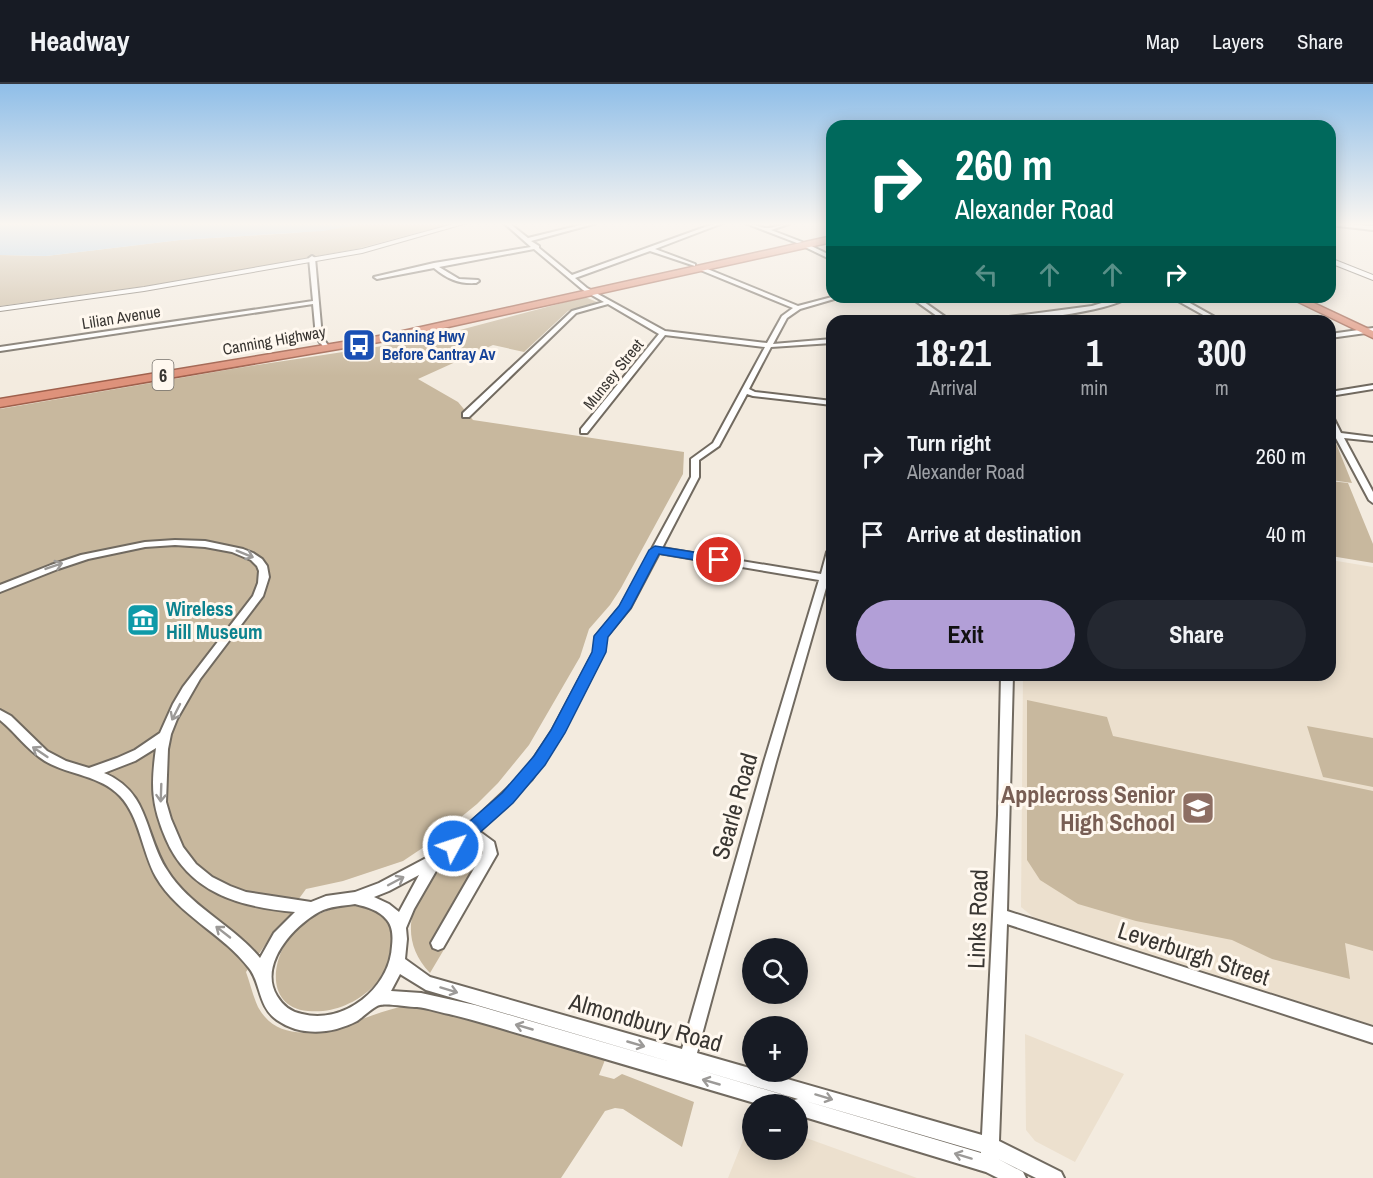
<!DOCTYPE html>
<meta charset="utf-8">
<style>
:root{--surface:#171b24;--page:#242831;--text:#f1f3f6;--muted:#9ea1a6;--line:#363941;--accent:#b29fd7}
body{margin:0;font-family:"Archivo Narrow",sans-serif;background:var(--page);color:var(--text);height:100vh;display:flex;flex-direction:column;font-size:22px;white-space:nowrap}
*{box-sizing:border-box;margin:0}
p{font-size:20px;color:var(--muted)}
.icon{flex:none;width:33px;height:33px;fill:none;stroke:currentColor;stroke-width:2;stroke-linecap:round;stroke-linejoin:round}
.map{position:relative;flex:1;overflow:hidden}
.sheet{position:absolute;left:826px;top:231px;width:510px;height:366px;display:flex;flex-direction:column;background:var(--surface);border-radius:18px;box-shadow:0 3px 15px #0003}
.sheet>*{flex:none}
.guide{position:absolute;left:826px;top:36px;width:510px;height:183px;border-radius:18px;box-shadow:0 3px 15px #0003;background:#00695c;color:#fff;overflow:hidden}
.fabs{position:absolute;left:742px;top:854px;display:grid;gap:12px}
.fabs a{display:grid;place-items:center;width:66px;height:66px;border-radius:50%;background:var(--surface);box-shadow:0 3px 15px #0003;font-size:30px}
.pin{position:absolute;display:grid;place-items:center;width:51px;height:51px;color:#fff;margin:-26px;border:3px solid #fff;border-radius:50%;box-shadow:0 2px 6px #0007}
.me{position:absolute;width:66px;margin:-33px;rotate:50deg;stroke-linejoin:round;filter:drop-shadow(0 0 4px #0008)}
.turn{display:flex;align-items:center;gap:21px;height:126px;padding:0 30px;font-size:27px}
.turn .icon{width:78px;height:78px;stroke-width:2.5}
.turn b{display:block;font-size:42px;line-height:51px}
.lanes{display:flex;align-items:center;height:57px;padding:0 30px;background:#0003;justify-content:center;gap:30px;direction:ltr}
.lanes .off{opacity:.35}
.eta{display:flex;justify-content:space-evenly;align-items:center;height:102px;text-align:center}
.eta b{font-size:36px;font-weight:800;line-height:42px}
.cta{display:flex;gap:12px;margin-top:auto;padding:12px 30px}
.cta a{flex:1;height:69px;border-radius:36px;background:var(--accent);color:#111;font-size:24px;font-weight:800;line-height:69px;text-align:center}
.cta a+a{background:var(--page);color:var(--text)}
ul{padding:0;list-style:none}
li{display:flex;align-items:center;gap:18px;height:78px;padding:0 30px}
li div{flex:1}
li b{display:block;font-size:22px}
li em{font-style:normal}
header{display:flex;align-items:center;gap:36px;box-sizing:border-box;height:84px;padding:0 30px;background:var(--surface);border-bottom:2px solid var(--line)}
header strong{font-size:28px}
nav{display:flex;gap:33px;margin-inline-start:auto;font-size:21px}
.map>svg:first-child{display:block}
</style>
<header>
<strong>Headway</strong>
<nav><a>Map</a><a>Layers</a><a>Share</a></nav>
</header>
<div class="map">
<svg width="1373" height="1094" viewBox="0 0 1373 1094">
<rect width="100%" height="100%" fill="#f3ebdf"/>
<path fill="#ece0ce" d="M1331,476L1373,483V944L1038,837L1021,823L1023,591H1330Z
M1025,950L1124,990L1075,1078L1035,1057L1026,1046Z
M752,1034L753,1065H798V1051L917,1094H728Z"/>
<path fill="#c8b89e" d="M375,139H454L357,165L313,173L147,202L0,222V171L46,172L180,156L294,149Z
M585,213L597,218L568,227L524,268L493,261L418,295L458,318L473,336L684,368L683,390L621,504L610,521L589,545L580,573L529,661L498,699L477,720L427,761L403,777L343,797L306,805L290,827L295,829L294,831L275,847L246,888C250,899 253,912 258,923C286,974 356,934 396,924C412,920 426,923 442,927L605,976L599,991L614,995L622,990L694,1018L682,1063L623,1025L615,1024L605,1027L561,1094H0V325L238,284L422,256Z
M1331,347L1352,399L1331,396Z
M1330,397L1348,399L1373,460V479L1331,472Z
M1027,616L1107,633L1113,652L1373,707V867L1345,859L1350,895L1272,875L1232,856L1136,837L1078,820L1040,796L1027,776Z
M1307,642L1373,654V703L1323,693Z
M472,761L477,762L482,772L442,844L449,857L430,889C395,852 413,810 445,779C453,772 461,763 472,761Z
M350,821C438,831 381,934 308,927C260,922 273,864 300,842C315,830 331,824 350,821Z"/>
<path fill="#aacce7" d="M0,139H370L323,147L180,156L46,172L0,171Z"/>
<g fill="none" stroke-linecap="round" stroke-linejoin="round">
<g stroke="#716a60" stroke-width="4">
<path id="minor" d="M504,139H509L528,154L589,139H597L531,157L539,162V164L572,191L716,139H723L655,165L695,180V182L650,167L575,194L587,204L665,247L767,259L782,232L793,224L698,185L697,184L700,182L798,222L832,213H841L800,225L787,234L773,260L832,255V259L771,263L749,305L755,308L832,317V321L753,312L747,310L719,362L699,376V393L662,464L821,490L827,468L832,465V483L830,492H832V498L828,497L776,678L697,969L753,985V987H759L982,1051L998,731L1001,591H1013L1007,827L1373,943V959L1007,840L999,1057L1061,1088L1064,1094H1036L998,1075L1023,1088L1026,1094H998L986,1088L798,1031V1020H758C684,998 609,976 534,954C506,946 478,937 449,930C438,928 428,924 417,923C409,923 386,919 380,921C374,922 363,933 357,937C332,950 301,953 277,936C258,923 261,899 249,884C222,849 178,831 156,793C142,768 140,733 120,712C100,691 68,691 45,677C27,666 16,649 0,636V626L11,632L47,667L66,677L89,684L117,674L135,666L160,649L173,620L183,603L253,512L258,499L259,487L257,482L251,476L232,468L205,463L175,461L145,463L88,475L58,485L0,508V501L51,481L81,471L145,458L175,456L205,457L243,465L253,469L262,475L267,482L269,493L263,512L200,595L177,635L171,650L168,665L166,718L171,735L183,763L196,780L212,793L230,802L246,808L311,818L326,812L355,808L379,799L430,772L465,744L524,689L552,647L594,568L596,552L621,522L691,393V375L713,359L765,263L665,251L587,349H581V345L659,250L608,220L576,229L469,333H463V329L572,227L604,218L583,206L534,165L439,183L459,195L478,196L479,197L476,199C459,200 447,195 434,184L377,195L374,193L434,179L531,163ZM659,469L819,496L764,678L682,965L430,893L405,875L407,855L406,844L414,825L440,780L470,755L483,765V769L431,859L433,864L438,866L443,864L497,770L494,758L479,747L532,695L561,652L604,568L606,553L630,524ZM156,664C151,701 151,720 166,755C189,809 240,823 295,828L274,849L260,874C233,841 190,823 167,786C144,750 150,708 104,689L135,677ZM419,791L399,828L389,820L374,813L389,807ZM355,820C367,823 379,826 387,836C393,843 393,853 392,862C390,904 344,941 302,930C291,928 283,922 277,912C258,881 293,842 319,828C330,822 343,822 355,820ZM400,890L426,906L678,980L475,921L421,909L391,907ZM693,984L798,1015L794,1016L787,1012ZM802,1016L981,1068V1069Z
M745,139C752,139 758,143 765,144C773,145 783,139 791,139L771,146L802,158L797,159Z
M1330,139L1373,142V146L1330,141Z
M805,159L832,172V176L803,162Z
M312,172L315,174L322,253L330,264L329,265H325L316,253L313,220L0,267V263L313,217L309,174Z
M910,213H917L951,237H944Z
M1121,213H1130C1102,229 1025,237 991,237L994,235L1092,222Z
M1171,213H1179L1222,237H1214Z
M1373,244V248L1330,254V250Z
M1373,301V305L1330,312V308Z
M1330,333L1334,335L1341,349L1373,353V357L1344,354L1373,408V419L1369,416L1330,343Z"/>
</g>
<g stroke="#716a60" stroke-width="2">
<path id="tertiary" d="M457,139H467L362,169L144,207L0,227V223L144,203L362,165Z
M1330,174L1373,191V196L1330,179Z"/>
</g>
<g stroke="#9f604c" stroke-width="3">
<path id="trunk" d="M832,152V158L385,257L0,323V315L385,251Z
M1288,213H1301L1373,247V254Z"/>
</g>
<use href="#minor" fill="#fff" fill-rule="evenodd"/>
<use href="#tertiary" fill="#fff" fill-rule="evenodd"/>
<use href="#trunk" fill="#de927b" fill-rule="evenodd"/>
</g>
<path fill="#bcb4ab" d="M1330,139L1336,142L1331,153H1330Z"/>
<path fill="#dbd1c7" stroke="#99928b" stroke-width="1.5" d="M1330,139H1335L1336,142L1330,141Z"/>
<defs><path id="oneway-shaft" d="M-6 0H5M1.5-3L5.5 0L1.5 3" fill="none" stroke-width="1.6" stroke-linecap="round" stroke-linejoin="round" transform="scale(1.5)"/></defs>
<g stroke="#9c9a98">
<use href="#oneway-shaft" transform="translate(245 470) rotate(22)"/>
<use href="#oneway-shaft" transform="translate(54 482) rotate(-19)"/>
<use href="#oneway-shaft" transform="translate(176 628) rotate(117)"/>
<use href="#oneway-shaft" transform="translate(40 668) rotate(-146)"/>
<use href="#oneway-shaft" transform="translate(161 709) rotate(92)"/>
<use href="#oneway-shaft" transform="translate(396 797) rotate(-28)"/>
<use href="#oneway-shaft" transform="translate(223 848) rotate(-142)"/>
<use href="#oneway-shaft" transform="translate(449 906) rotate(17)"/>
<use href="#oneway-shaft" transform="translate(524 943) rotate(-164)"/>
<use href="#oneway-shaft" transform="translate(636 960) rotate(16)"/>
<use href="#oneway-shaft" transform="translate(711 998) rotate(-164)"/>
<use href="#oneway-shaft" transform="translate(824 1013) rotate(17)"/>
<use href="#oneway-shaft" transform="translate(963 1072) rotate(-163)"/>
</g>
<linearGradient id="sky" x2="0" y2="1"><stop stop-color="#8fbee8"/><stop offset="0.48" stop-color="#faf6f1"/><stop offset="1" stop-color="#faf6f1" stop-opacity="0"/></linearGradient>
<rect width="1373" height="292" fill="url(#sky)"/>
<path fill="#1a73e8" stroke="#114b97" stroke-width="1.5" d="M655,462L719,472L725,476L719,480L659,470L631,524L608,553L606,568L565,649L545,681L513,719L459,767L453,770L447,767L444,762L447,757L502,709L534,672L551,646L592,568L594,552L619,522L649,466Z"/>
<defs>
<g id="bus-square" transform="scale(1.725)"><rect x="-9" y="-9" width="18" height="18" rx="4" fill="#1a4fb4" stroke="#fff8ef"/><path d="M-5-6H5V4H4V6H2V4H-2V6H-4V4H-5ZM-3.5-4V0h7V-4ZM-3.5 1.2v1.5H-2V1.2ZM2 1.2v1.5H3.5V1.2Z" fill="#fff"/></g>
<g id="museum-square" transform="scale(1.725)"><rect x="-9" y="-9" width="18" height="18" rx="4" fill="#0f9aa8" stroke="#fff8ef"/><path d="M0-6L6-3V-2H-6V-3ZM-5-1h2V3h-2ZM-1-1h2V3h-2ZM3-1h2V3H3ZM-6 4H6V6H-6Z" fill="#fff"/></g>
<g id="school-square" transform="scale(1.725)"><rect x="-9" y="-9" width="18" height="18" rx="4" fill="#8d6e63" stroke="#fff8ef"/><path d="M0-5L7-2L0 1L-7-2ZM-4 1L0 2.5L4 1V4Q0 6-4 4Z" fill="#fff"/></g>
</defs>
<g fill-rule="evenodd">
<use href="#bus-square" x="359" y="261"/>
<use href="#museum-square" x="143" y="536"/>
<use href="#school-square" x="1198" y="724"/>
</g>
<g text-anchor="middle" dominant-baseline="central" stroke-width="6" stroke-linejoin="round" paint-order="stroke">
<g font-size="16" fill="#393632" stroke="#fff8ef">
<text transform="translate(121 233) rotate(-9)">Lilian Avenue</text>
<text transform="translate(274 256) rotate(-10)">Canning Highway</text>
<text transform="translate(613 290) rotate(-51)">Munsey Street</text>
</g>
<g font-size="16" font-weight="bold" fill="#164399" stroke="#fff8ef" text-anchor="start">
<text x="382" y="252">Canning Hwy<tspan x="382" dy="18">Before Cantray Av</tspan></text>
</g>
<rect fill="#fff8ef" stroke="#74706b" stroke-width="1.5" x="152.5" y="276" width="21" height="30" rx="4.5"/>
<g font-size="18" font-weight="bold" fill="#393632">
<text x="163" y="291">6</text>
</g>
<g font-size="20" font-weight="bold" fill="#0d838f" stroke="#fff8ef" text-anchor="start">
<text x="166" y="524">Wireless<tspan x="166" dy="23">Hill Museum</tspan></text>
</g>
<g font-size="24" font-weight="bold" fill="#785e54" stroke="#fff8ef" text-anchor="end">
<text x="1175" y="710">Applecross Senior<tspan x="1175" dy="28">High School</tspan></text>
</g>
<g font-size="24" fill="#393632" stroke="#fff8ef">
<text transform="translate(734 722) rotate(-74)">Searle Road</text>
<text transform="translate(977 835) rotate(-88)">Links Road</text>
<text transform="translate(1194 869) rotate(18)">Leverburgh Street</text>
<text transform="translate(646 938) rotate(16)">Almondbury Road</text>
</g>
</g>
</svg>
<div class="fabs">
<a><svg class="icon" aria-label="search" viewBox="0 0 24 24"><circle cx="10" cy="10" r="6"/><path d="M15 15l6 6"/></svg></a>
<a>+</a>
<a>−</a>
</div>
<div class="pin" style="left:719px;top:476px;background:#d93025"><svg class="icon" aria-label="arrive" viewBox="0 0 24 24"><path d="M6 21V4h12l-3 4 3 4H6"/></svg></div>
<svg class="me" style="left:453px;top:762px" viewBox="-20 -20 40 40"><circle r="17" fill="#1a73e8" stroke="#fff" stroke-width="3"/><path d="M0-11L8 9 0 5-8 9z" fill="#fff"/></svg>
<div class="guide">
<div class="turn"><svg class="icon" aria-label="right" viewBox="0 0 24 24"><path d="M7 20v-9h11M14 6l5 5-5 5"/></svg><div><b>260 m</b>Alexander Road</div></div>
<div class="lanes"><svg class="icon off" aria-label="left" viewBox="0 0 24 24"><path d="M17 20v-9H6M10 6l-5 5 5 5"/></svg><svg class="icon off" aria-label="ahead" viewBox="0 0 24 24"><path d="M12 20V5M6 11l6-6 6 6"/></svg><svg class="icon off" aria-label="ahead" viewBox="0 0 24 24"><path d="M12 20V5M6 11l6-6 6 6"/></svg><svg class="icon" aria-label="right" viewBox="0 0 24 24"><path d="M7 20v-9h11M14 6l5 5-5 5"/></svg></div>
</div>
<section class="sheet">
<div class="eta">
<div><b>18:21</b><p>Arrival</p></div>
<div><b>1</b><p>min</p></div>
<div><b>300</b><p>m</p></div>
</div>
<ul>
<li><svg class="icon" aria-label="right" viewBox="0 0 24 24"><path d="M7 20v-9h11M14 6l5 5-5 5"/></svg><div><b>Turn right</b><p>Alexander Road</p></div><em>260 m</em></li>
<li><svg class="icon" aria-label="arrive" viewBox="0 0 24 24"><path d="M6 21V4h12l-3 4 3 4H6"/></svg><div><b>Arrive at destination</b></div><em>40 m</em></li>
</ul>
<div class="cta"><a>Exit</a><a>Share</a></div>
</section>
</div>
